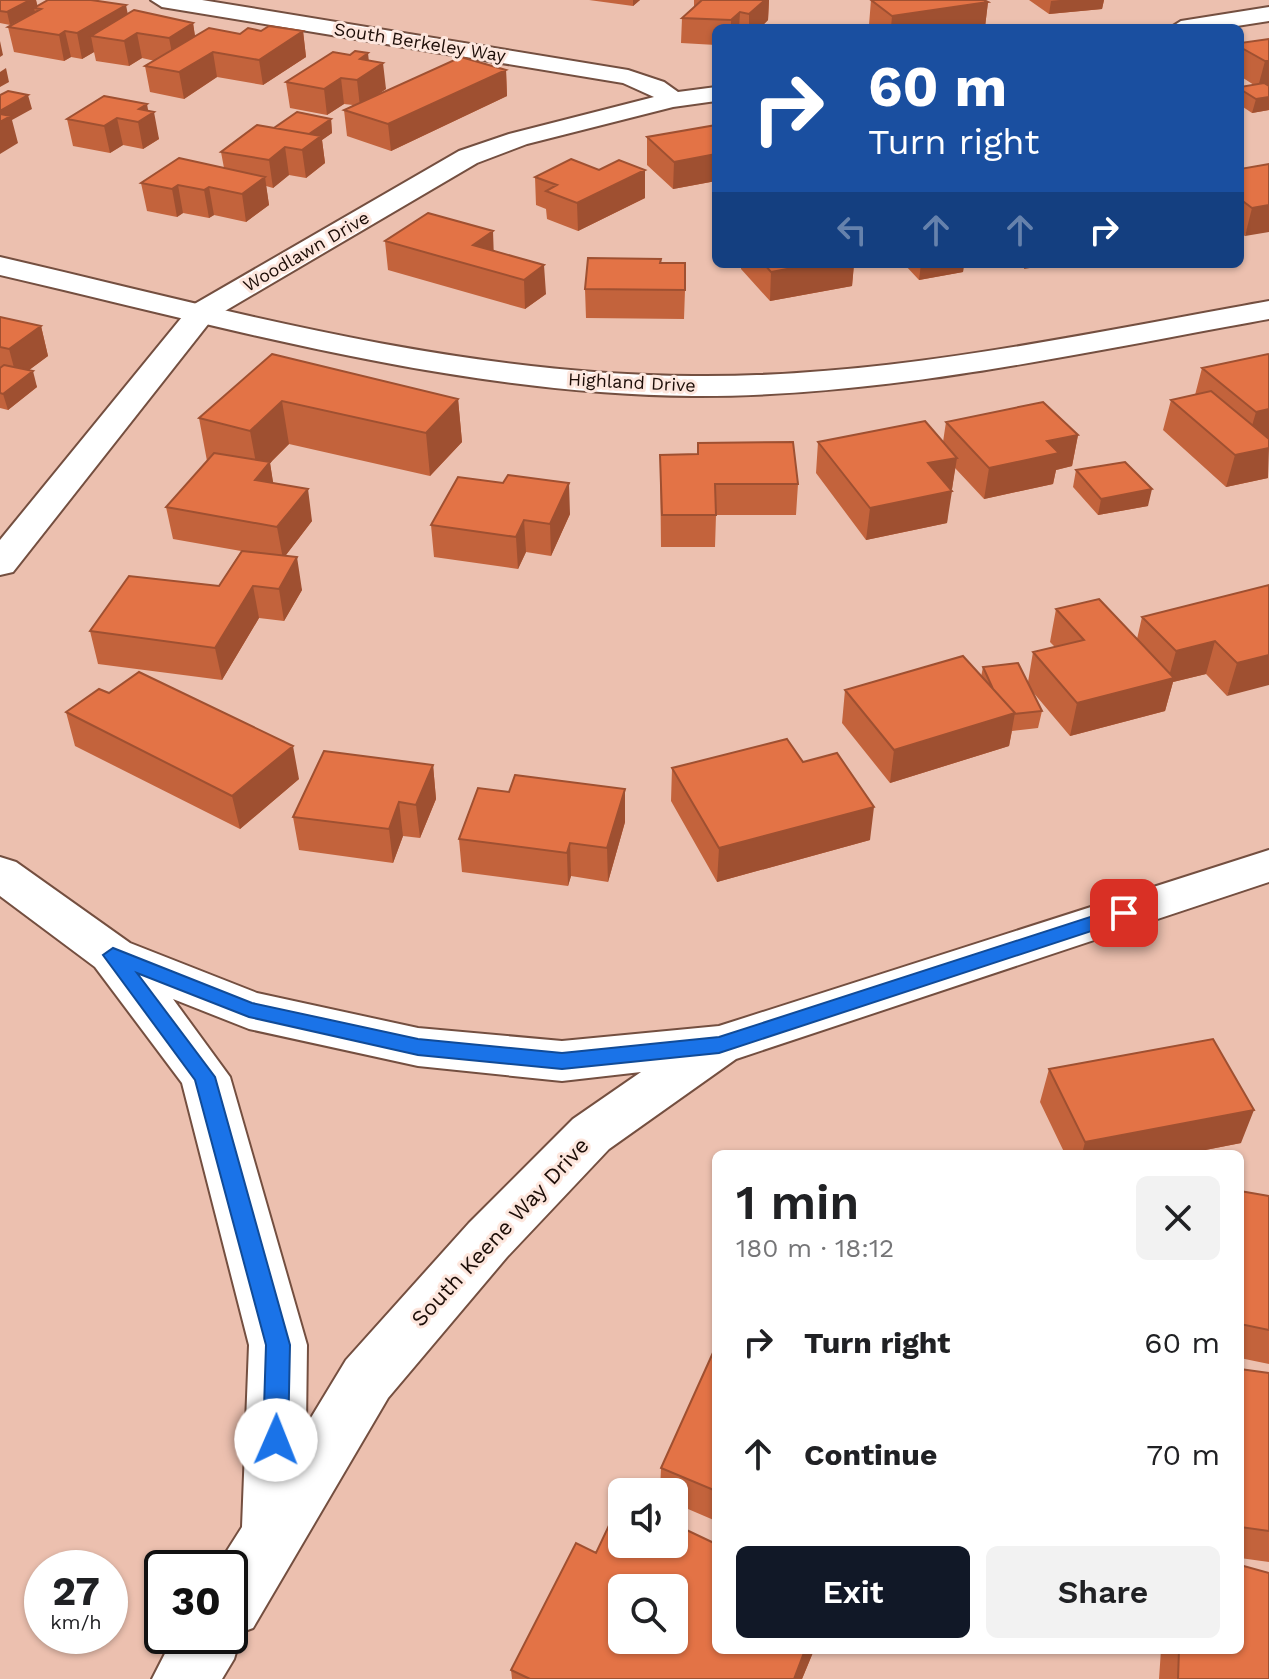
<!DOCTYPE html>
<meta charset="utf-8">
<style>
:root{--surface:#fff;--page:#f2f2f2;--text:#202124;--muted:#757577;--accent:#111827}
body{margin:0;font-family:"Work Sans",sans-serif;background:var(--page);color:var(--text);height:100vh;display:flex;flex-direction:column;font-size:30px;white-space:nowrap}
*{box-sizing:border-box;margin:0}
p{font-size:26px;color:var(--muted)}
.icon{flex:none;width:44px;height:44px;fill:none;stroke:currentColor;stroke-width:2;stroke-linecap:round;stroke-linejoin:round}
.map{position:relative;flex:1;overflow:hidden}
.details{position:absolute;left:712px;top:1150px;width:532px;height:504px;display:flex;flex-direction:column;background:var(--surface);border-radius:12px;box-shadow:0 2px 6px #0004}
.details>*{flex:none}
.guide{position:absolute;left:712px;top:24px;width:532px;height:244px;border-radius:12px;box-shadow:0 2px 6px #0004;background:#1a4fa0;color:#fff;overflow:hidden}
.controls{position:absolute;left:608px;top:1478px;display:grid;gap:16px}
.controls a{display:grid;place-items:center;width:80px;height:80px;border-radius:12px;background:var(--surface);box-shadow:0 2px 6px #0004;font-size:40px}
.speed{position:absolute;left:24px;top:1550px;display:flex;gap:16px;font-size:40px;font-weight:700;text-align:center}
.speed>*{display:grid;place-content:center;width:104px;height:104px;border-radius:50%;background:var(--surface);box-shadow:0 2px 6px #0004;line-height:1}
.speed small{font-size:20px;font-weight:400}
.speed .limit{border:4px solid #111;border-radius:12px;background:#fff;color:#111}
.pin{position:absolute;display:grid;place-items:center;width:68px;height:68px;color:#fff;margin:-34px;border-radius:16px;box-shadow:0 4px 12px #0006}
.me{position:absolute;width:88px;margin:-44px;rotate:1deg;stroke-linejoin:round;filter:drop-shadow(0 0 6px #0008)}
.turn{display:flex;align-items:center;gap:28px;height:168px;padding:0 24px;font-size:36px}
.turn .icon{width:104px;height:104px;stroke-width:2.5}
.turn b{display:block;font-size:56px;line-height:68px}
.lanes{display:flex;align-items:center;height:76px;padding:0 24px;background:#0003;justify-content:center;gap:40px;direction:ltr}
.lanes .off{opacity:.35}
.round{display:grid;place-items:center;flex:none;width:84px;height:84px;border-radius:12px;background:var(--page)}
.overview{display:flex;align-items:center;justify-content:space-between;height:136px;padding:0 24px}
h1{font-size:48px;font-weight:600;line-height:60px}
.action{display:flex;gap:16px;margin-top:auto;padding:16px 24px}
.action a{flex:1;height:92px;border-radius:12px;background:var(--accent);color:#fff;font-size:32px;font-weight:600;line-height:92px;text-align:center}
.action a+a{background:var(--page);color:var(--text)}
ul{padding:0;list-style:none}
li{display:flex;align-items:center;gap:24px;height:112px;padding:0 24px}
li div{flex:1}
li b{display:block;font-size:30px}
li em{font-style:normal}
.map>svg:first-child{display:block}
</style>
<div class="map">
<svg width="1269" height="1679" viewBox="0 0 1269 1679">
<rect width="100%" height="100%" fill="#ecc0af"/>
<g fill="none" stroke-linecap="round" stroke-linejoin="round">
<g stroke="#744f40" stroke-width="4">
<path id="minor" d="M151,0H202L628,70L664,82L678,92L716,87V101L673,107L527,144L477,163L213,318L13,572L0,575V540L191,306L459,151L509,134L654,97L623,83L162,7Z
M1269,7V21L1224,28H1170L1181,21Z
M1269,850V882L736,1059L609,1149L507,1257L388,1398L253,1628L242,1632L234,1659L222,1679H152L174,1636H230V1568H216L242,1527L249,1345L182,1083L95,967L0,896V857L16,862L130,943L257,993L418,1028L562,1041L719,1026ZM173,999L249,1029L418,1066L562,1081L641,1072L573,1119L469,1223L346,1360L306,1426L307,1345L230,1077Z"/>
</g>
<g stroke="#744f40" stroke-width="4">
<path id="secondary" d="M0,257C228,310 457,375 693,376C887,378 1079,335 1269,301V319C1079,353 887,397 693,396C457,394 228,328 0,275Z"/>
</g>
<use href="#minor" fill="#fff" fill-rule="evenodd"/>
<use href="#secondary" fill="#fff" fill-rule="evenodd"/>
</g>
<path fill="#c3633c" d="M0,0H36L37,6L127,14L193,23L195,37L240,34L261,31H303L306,57L263,85L217,77L184,99L150,92L145,66L155,61L142,58L129,66L96,61L94,52L82,59L71,57L64,61L14,52L8,27L35,12L10,25L0,23Z
M589,0H640L633,6Z
M694,0H769L768,20L760,28H716V45L681,43L682,18L694,7Z
M871,0L988,2L985,27L872,28L869,25Z
M1029,0H1104L1102,9L1049,14Z
M1269,39V110L1252,113L1240,105V87L1254,85L1240,76V43Z
M369,60L386,89L378,94L506,70L507,96L391,151L347,136L344,110L353,105L344,104L327,115L290,108L286,82Z
M148,111L159,139L143,149L123,145L110,153L73,146L67,119Z
M331,119L332,133L322,140L325,163L306,178L289,175L273,188L266,186L269,205L246,222L214,215L209,218L183,213L177,217L147,211L141,183L224,168L221,152L274,128Z
M716,125V181L673,189L647,165V137Z
M1269,164L1245,236L1240,233V169Z
M599,170H645V198L578,231L547,219L546,209L536,205L535,177Z
M385,241L494,250L546,294L525,309L388,270Z
M661,263L685,290L684,319L586,318L585,289Z
M741,264H854L852,286L770,301L741,269Z
M904,264H964L963,272L919,280Z
M0,317L41,326L48,356L29,370L37,387L8,410L0,408Z
M272,354L458,399L462,442L430,476L289,444L270,463L273,483L312,521L285,556L302,590L284,621L259,618L222,680L98,664L90,631L219,586L241,551L173,539L166,507L207,461L199,418Z
M1269,355V438H1267L1268,478L1226,487L1163,430L1171,400L1195,395L1202,368Z
M946,422L1078,435L1072,466L1056,470L1053,484L984,499L955,468L952,489H950L947,523L866,540L816,473L818,442H943Z
M660,455L798,484L796,515H716L715,547H661Z
M1076,470L1148,506L1098,515L1073,487Z
M570,514L551,556L526,552L518,569L434,557L431,525Z
M1269,585L1227,696L1206,674L1173,682L1165,711L1070,736L1032,691L1042,711L1038,728L1012,731L1009,746L890,783L842,723L845,690L981,677L983,667L1028,682L1033,652L1055,647L1050,642L1056,609L1137,639L1142,617Z
M66,712L299,779L240,829L75,746Z
M803,762L870,840L717,882L671,801L672,768Z
M433,765L436,799L420,838L403,836L393,863L299,850L293,817Z
M625,789V822L608,882L571,876L568,886L462,872L459,839L509,792Z
M1049,1069L1241,1143L1185,1154H1065L1040,1102Z
M1240,1191L1269,1196V1364L1240,1358Z
M716,1346V1521L674,1503V1492H660L661,1468Z
M1240,1369L1269,1373V1562L1240,1558Z
M596,1553L814,1650L802,1679H512L511,1670Z
M1161,1650H1240L1269,1679H1159Z"/>
<path fill="#9f5031" d="M30,0H36L38,8H34L35,12L10,25L7,12Z
M633,0H640L633,6Z
M765,0H769L768,20L760,28H749V14Z
M1060,0H1104L1102,9L1049,14L1051,1Z
M988,2L985,27L891,28L892,16Z
M126,5L131,30L91,36L94,52L82,59L77,33Z
M740,12L739,28H731V20Z
M193,23L197,49L174,63L169,38Z
M65,31L71,57L64,61L59,35Z
M303,31L306,57L263,85L259,60Z
M137,33L142,58L129,66L124,41Z
M0,41L3,55L0,57Z
M213,52L217,77L184,99L179,72Z
M368,53L370,71L383,63L386,89L360,107L357,80L360,59Z
M1265,61H1269V86L1258,87Z
M6,68L9,82L0,87V72Z
M506,70L507,96L391,151L388,124Z
M341,78L344,104L327,115L324,89Z
M28,95L32,109L12,120L18,143L0,154V111Z
M1269,97V110L1252,113L1256,99Z
M147,104L149,115L154,112L159,139L143,149L138,122L139,109Z
M117,118L123,145L110,153L104,126Z
M331,119L332,133L322,140L325,163L306,178L302,150L308,135Z
M285,147L289,175L273,188L269,160Z
M716,154V181L673,189L674,162Z
M645,170V198L578,231L577,203Z
M265,177L269,205L246,222L242,194Z
M178,185L183,213L177,217L172,189Z
M209,187L214,215L209,218L204,190Z
M1269,205V232L1245,236L1252,208Z
M493,231L494,260L473,245Z
M814,264H854L852,286L770,301L771,272Z
M921,264H964L963,272L919,280Z
M1025,264H1053L1024,269Z
M544,265L546,294L525,309L524,280Z
M41,326L48,356L17,379L9,349Z
M33,371L37,387L8,410L3,394Z
M458,399L462,442L430,476L426,433Z
M282,401L289,444L270,463L275,494L255,480L258,474L250,431Z
M1269,409V438L1247,443L1256,412Z
M1078,435L1072,466L1056,470L1053,484L984,499L989,468L1047,441Z
M1269,448L1268,478L1226,487L1235,455Z
M957,458L952,489L924,495L928,463Z
M569,483L570,514L551,556L550,524Z
M308,489L312,521L283,559L277,527Z
M1152,489L1148,506L1098,515L1101,499Z
M952,491L947,523L866,540L870,508Z
M524,520L526,552L518,569L516,537Z
M297,557L302,590L284,621L279,589Z
M253,586L259,618L222,680L215,648Z
M1215,641L1206,674L1173,682L1165,711L1070,736L1077,703L1168,680L1176,651Z
M1269,655V685L1227,696L1237,663Z
M1015,713L1009,746L890,783L894,750Z
M293,746L299,779L240,829L232,796Z
M433,765L436,799L420,838L416,805Z
M625,789V822L608,882L607,848Z
M399,802L403,836L393,863L389,829Z
M874,807L870,840L717,882L719,848Z
M570,843L571,876L568,886L567,853Z
M1254,1110L1241,1143L1185,1154H1082L1085,1142Z
M805,1650H814L802,1679H794Z"/>
<path fill="#e37346" stroke="#9f5031" stroke-width="2" fill-rule="evenodd" d="M0,0H30L7,12L0,11Z
M48,0H91L126,5L77,33L65,31L59,35L8,27L41,9L34,8Z
M702,0H765L749,14L740,12L731,20L682,18Z
M871,0H984L988,2L892,16Z
M134,10L193,23L169,38L137,33L124,41L91,36Z
M269,26L303,31L259,60L213,52L179,72L145,66L209,28L240,34L248,28L261,31Z
M1269,39V61H1265L1240,47V43Z
M355,51L368,53L360,59L383,63L357,80L341,78L324,89L286,82L333,52L350,55Z
M461,57L506,70L388,124L344,110Z
M1264,83L1269,86V97L1256,99L1240,89V87Z
M8,91L28,95L0,111V95Z
M104,96L147,104L139,109L154,112L138,122L117,118L104,126L67,119Z
M297,112L331,119L309,134L274,128Z
M0,114L11,116L0,122Z
M257,125L321,136L302,150L285,147L269,160L221,152Z
M716,125V154L674,162L647,137Z
M179,158L265,177L242,194L209,187L204,190L178,185L172,189L141,183Z
M571,159L599,170L619,160L645,170L577,203L546,191L557,185L535,177Z
M1269,164V205L1252,208L1240,199V169Z
M428,213L493,231L473,245L544,265L524,280L385,241Z
M588,258L661,259L660,263H685V290L585,289Z
M764,264H814L771,272Z
M0,317L41,326L9,349L0,347Z
M272,354L458,399L426,433L282,401L250,431L199,418Z
M1268,354L1269,355V409L1256,412L1202,368Z
M4,365L33,371L3,394L0,393V368Z
M1211,391L1269,439V448L1235,455L1171,400Z
M1043,402L1078,435L1047,441L1059,453L989,468L946,422Z
M925,421L957,458L928,463L952,491L870,508L818,442Z
M793,442L798,484H715L716,515H662L660,455L698,454V443Z
M214,453L270,462L255,480L308,489L277,527L166,507Z
M1125,462L1152,489L1101,499L1076,470Z
M508,475L569,483L550,524L524,520L516,537L431,525L458,477L503,483Z
M242,551L297,557L279,589L253,586L215,648L90,631L129,576L219,586Z
M1269,585V655L1237,663L1215,641L1176,651L1142,617Z
M1099,599L1174,678L1077,703L1033,652L1084,640L1056,609Z
M963,656L1015,713L894,750L845,690Z
M1018,663L1042,711L1013,714L1015,713L993,689L983,667Z
M139,672L293,746L232,796L66,712L99,689L109,693Z
M787,739L803,762L837,753L874,807L719,848L672,768Z
M324,751L433,765L416,805L399,802L389,829L293,817Z
M515,775L625,789L607,848L570,843L567,853L459,839L478,788L509,792Z
M1213,1039L1254,1110L1085,1142L1049,1069Z
M1240,1191L1269,1196V1330L1240,1324Z
M716,1346V1491L661,1468Z
M1240,1369L1269,1373V1531L1240,1527Z
M621,1500H622V1544H674V1524L716,1544V1650H805L794,1679H530L511,1670L576,1543L596,1553ZM622,1588H674V1640H622Z
M1240,1565L1269,1573V1679H1178L1179,1650H1240Z"/>
<path fill="#1a73e8" stroke="#114b97" stroke-width="2" d="M1124,906L1134,913L1131,918L719,1053L562,1069L418,1055L249,1017L137,973L215,1077L290,1345L288,1440L284,1448L276,1451L267,1448L263,1440L266,1345L195,1080L103,955L113,948L252,1003L418,1039L562,1053L719,1037Z"/>
<g text-anchor="middle" dominant-baseline="central" stroke-width="6" stroke-linejoin="round" paint-order="stroke">
<g font-size="18" fill="#1c0d07" stroke="#fde6dd">
<text transform="translate(420 42) rotate(9)">South Berkeley Way</text>
<text transform="translate(306 251) rotate(-30)">Woodlawn Drive</text>
<text transform="translate(632 382) rotate(3)">Highland Drive</text>
</g>
<g font-size="22" fill="#1c0d07" stroke="#fde6dd">
<text transform="translate(500 1232) rotate(-47)">South Keene Way Drive</text>
</g>
</g>
</svg>
<div class="controls">
<a><svg class="icon" aria-label="sound" viewBox="0 0 24 24"><path d="M4 9h4l5-4v14l-5-4H4zM17 9q2 3 0 6"/></svg></a>
<a><svg class="icon" aria-label="search" viewBox="0 0 24 24"><circle cx="10" cy="10" r="6"/><path d="M15 15l6 6"/></svg></a>
</div>
<div class="speed"><div>27<small>km/h</small></div><div class="limit">30</div></div>
<div class="pin" style="left:1124px;top:913px;background:#d93025"><svg class="icon" aria-label="arrive" viewBox="0 0 24 24"><path d="M6 21V4h12l-3 4 3 4H6"/></svg></div>
<svg class="me" style="left:276px;top:1440px" viewBox="-20 -20 40 40"><circle r="19" fill="#fff"/><path d="M0-13L10 11 0 6-10 11z" fill="#1a73e8"/></svg>
<div class="guide">
<div class="turn"><svg class="icon" aria-label="right" viewBox="0 0 24 24"><path d="M7 20v-9h11M14 6l5 5-5 5"/></svg><div><b>60 m</b>Turn right</div></div>
<div class="lanes"><svg class="icon off" aria-label="left" viewBox="0 0 24 24"><path d="M17 20v-9H6M10 6l-5 5 5 5"/></svg><svg class="icon off" aria-label="ahead" viewBox="0 0 24 24"><path d="M12 20V5M6 11l6-6 6 6"/></svg><svg class="icon off" aria-label="ahead" viewBox="0 0 24 24"><path d="M12 20V5M6 11l6-6 6 6"/></svg><svg class="icon" aria-label="right" viewBox="0 0 24 24"><path d="M7 20v-9h11M14 6l5 5-5 5"/></svg></div>
</div>
<section class="details">
<div class="overview"><div><h1>1 min</h1><p>180 m · 18:12</p></div><a class="round"><svg class="icon" aria-label="close" viewBox="0 0 24 24"><path d="M6 6l12 12M18 6L6 18"/></svg></a></div>
<ul>
<li><svg class="icon" aria-label="right" viewBox="0 0 24 24"><path d="M7 20v-9h11M14 6l5 5-5 5"/></svg><div><b>Turn right</b></div><em>60 m</em></li>
<li><svg class="icon" aria-label="ahead" viewBox="0 0 24 24"><path d="M12 20V5M6 11l6-6 6 6"/></svg><div><b>Continue</b></div><em>70 m</em></li>
</ul>
<div class="action"><a>Exit</a><a>Share</a></div>
</section>
</div>
